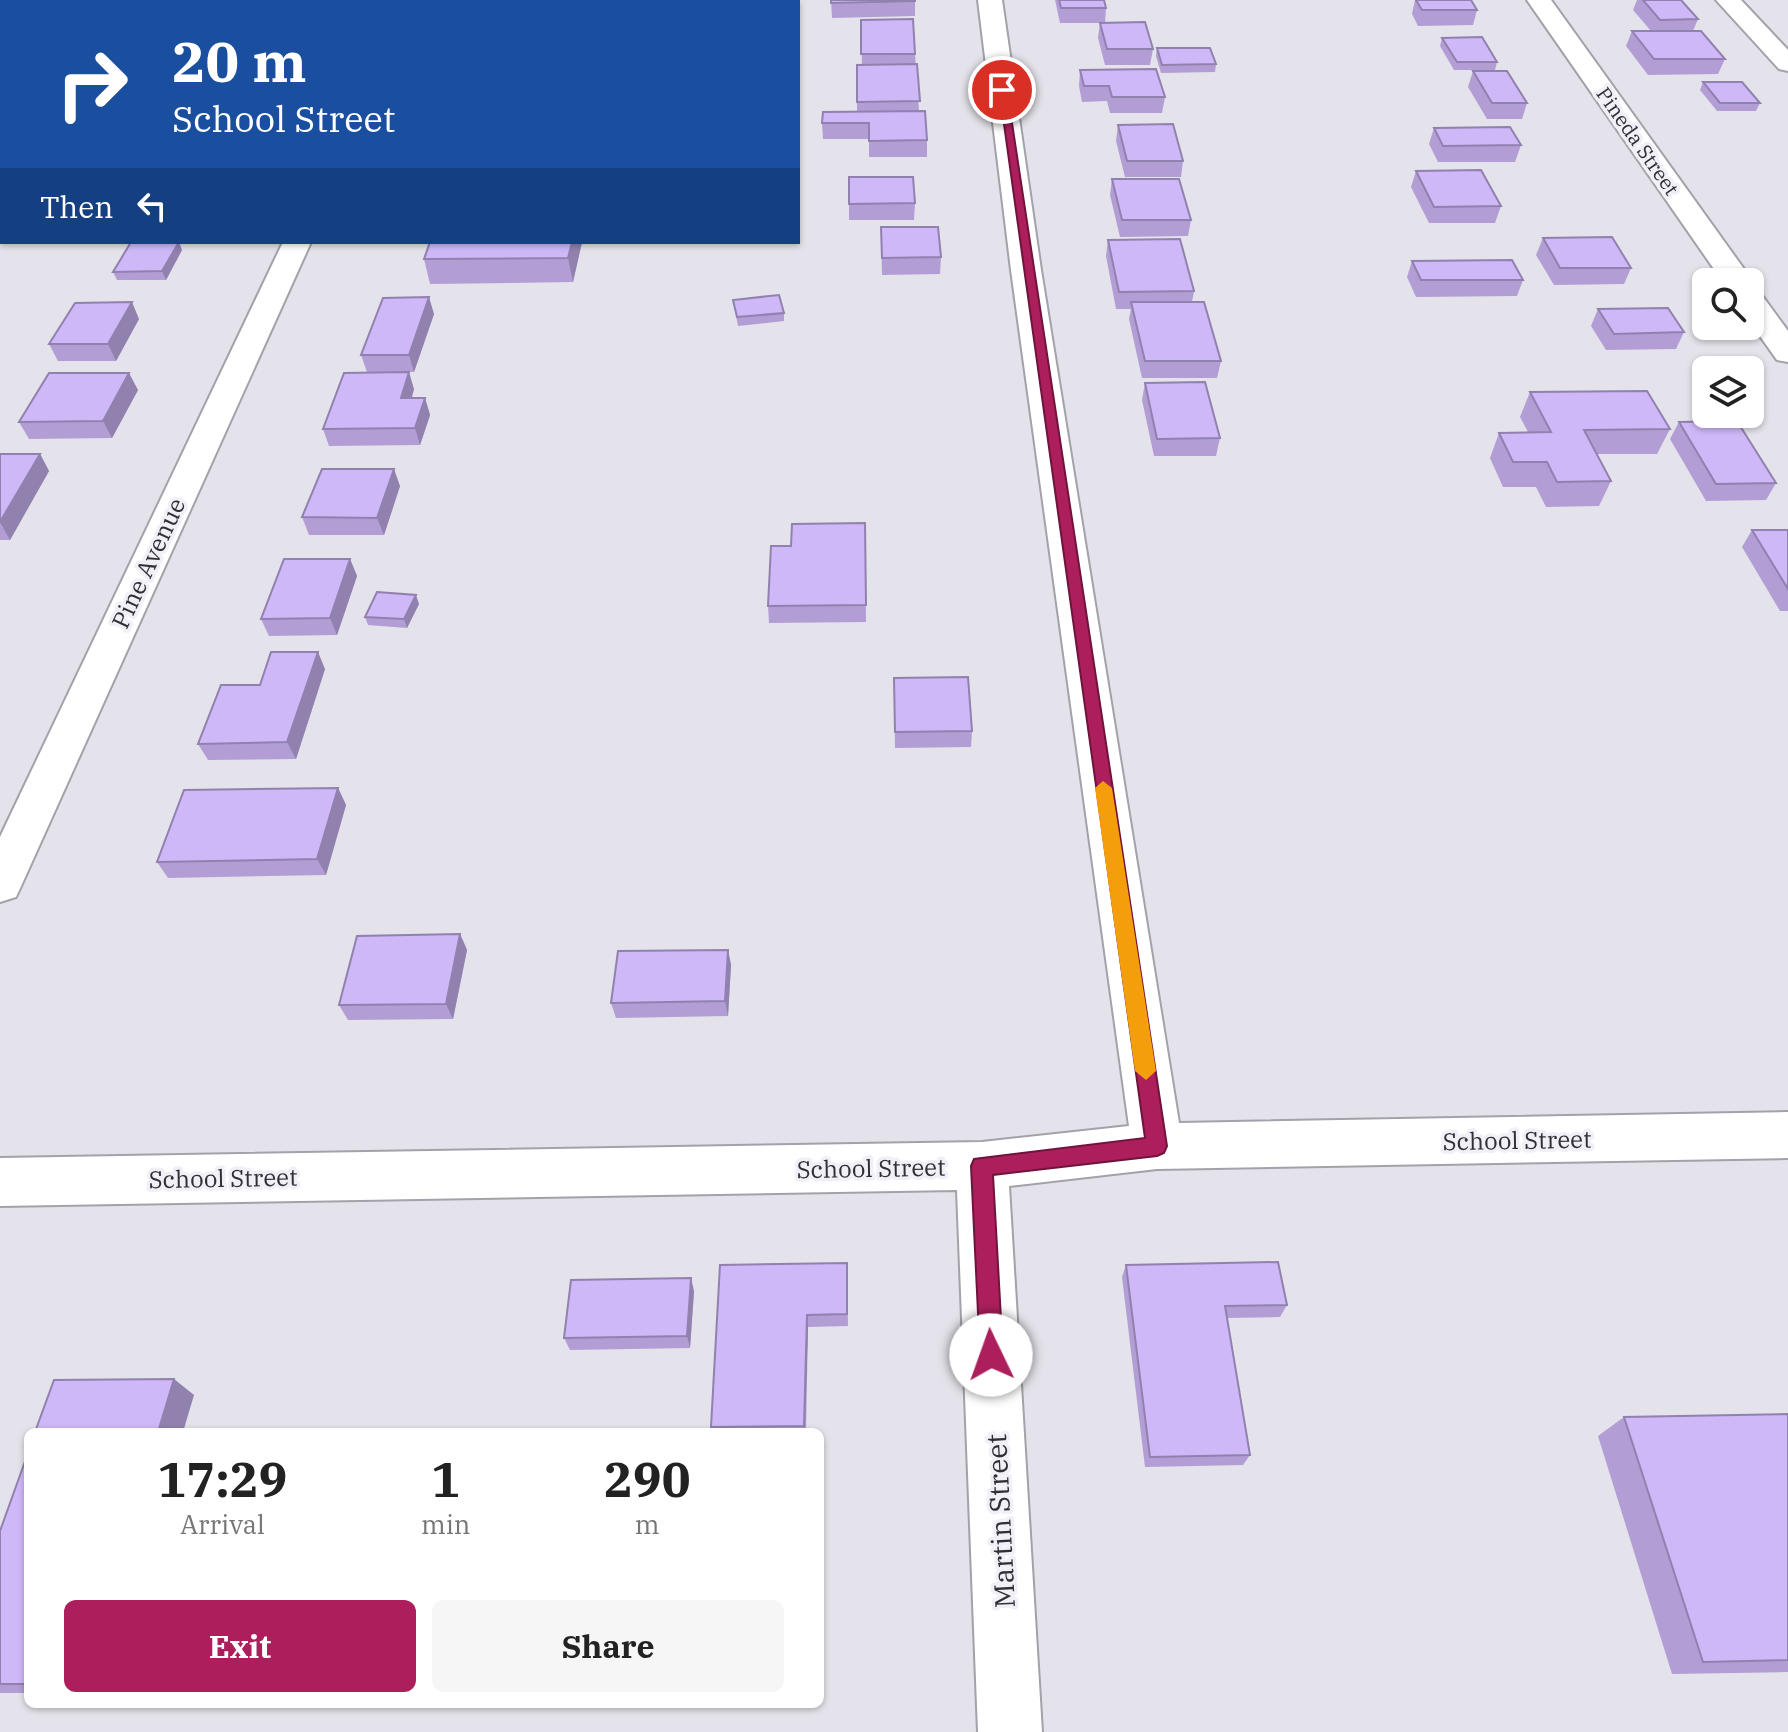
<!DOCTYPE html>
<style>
:root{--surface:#fff;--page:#f6f6f6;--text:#222;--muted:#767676;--accent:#ac1f5c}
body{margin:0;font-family:"IBM Plex Serif",serif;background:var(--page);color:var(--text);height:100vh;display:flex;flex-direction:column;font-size:30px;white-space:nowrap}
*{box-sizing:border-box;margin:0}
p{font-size:26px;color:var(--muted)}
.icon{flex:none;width:44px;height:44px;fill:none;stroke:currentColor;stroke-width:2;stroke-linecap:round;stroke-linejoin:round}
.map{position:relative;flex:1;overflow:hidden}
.details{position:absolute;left:24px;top:1428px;width:800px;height:280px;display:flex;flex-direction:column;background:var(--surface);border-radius:12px;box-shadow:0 2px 6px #0004}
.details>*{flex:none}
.banner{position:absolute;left:0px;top:0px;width:800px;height:244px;box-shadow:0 2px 6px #0004;background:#1a4fa0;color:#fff;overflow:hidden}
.buttons{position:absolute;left:1692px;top:268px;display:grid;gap:16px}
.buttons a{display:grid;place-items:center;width:72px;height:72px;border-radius:12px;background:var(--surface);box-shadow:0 2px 6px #0004;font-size:40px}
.pin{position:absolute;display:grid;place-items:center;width:68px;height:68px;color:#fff;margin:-34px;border:4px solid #fff;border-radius:50%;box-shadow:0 2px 8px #0007}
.me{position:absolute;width:88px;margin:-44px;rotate:357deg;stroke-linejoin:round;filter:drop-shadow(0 0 6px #0008)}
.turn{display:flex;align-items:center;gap:28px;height:168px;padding:0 40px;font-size:36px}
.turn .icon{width:104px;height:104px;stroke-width:2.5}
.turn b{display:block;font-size:56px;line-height:68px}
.then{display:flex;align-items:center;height:76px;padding:0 40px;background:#0003;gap:16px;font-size:30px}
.eta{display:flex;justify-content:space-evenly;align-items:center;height:136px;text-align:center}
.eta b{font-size:48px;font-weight:700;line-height:56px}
.button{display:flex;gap:16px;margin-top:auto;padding:16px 40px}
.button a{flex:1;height:92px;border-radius:12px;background:var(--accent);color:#fff;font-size:32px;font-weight:700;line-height:92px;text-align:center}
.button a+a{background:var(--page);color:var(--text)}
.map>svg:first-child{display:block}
</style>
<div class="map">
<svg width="1788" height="1732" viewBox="0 0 1788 1732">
<rect width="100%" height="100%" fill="#e4e2ea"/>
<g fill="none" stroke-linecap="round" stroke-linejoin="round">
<g stroke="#a3a1a9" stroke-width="4">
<path id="minor" d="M397,0H421L396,2Z
M978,0H1002L1041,270L1179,1123L1788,1112V1158L1157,1169L1009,1186L1042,1732H978L957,1190L0,1206V1158L982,1142L1129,1126L1011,270Z
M1527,0H1551L1749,276L1753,282L1750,286V282H1723Z
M1716,0H1741L1788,50V71L1779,69Z
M283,242H311L22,884L16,897L0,902V837Z
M1750,291L1761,294L1788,331V362L1777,360L1750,322Z"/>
</g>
<use href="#minor" fill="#fff" fill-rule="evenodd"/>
</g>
<path fill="#b29ed5" d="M831,0H915V16L832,18Z
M1055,0H1104L1106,8L1105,23L1153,49L1150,65H1105L1098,38L1100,23H1060Z
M1415,0H1471L1477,10L1473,25L1418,26L1412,14Z
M1637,0H1681L1698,19L1693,31L1725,59L1718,74L1648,75L1626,46L1632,31H1651L1633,10Z
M861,20L915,54L919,111L927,140V157H869V139H823L822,123L857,111V65H862Z
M1442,38L1497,62L1495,70H1454L1440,46Z
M1157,48L1216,64L1215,72L1161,73L1156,56Z
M1080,70L1165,97L1162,113H1110L1107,101L1082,102L1079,86Z
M1473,71L1527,103L1522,119H1487L1468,87Z
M1703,82L1760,103L1756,111H1717L1700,90Z
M1118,125L1183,161L1181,177H1125L1116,141Z
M1434,128L1521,145L1515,162H1438L1429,144Z
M1416,171L1501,206L1495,223H1429L1411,187Z
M849,177L915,203L914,220H849Z
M1112,179L1191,220L1188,236L1120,237L1110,195Z
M881,227L941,257L940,274L882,275Z
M1543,238L1631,268L1624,284L1554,285L1536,255Z
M1108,240L1194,291L1192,302L1221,361L1217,378H1142L1129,319L1131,309H1116L1106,256Z
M430,242H582L573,282L430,284L424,259Z
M182,250L166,280H117L113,272Z
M1412,261L1523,280L1517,296L1416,297L1407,277Z
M733,300L784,313V321L738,326Z
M1598,309L1684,332L1676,349L1606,350L1591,326Z
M434,314L414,372H367L361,355Z
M139,319L116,361H58L49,344Z
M1145,383L1220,438L1216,456H1154L1142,400Z
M414,389L412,398H425L430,415L420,445L329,446L323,429Z
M138,390L112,438L29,439L19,422Z
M1530,392L1670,429L1657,454H1597L1611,481L1599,506L1546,507L1536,487H1503L1490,458L1499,433L1528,432L1520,417Z
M1679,422L1776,483L1766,500L1706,501L1670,439Z
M0,454H40L49,471L10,540H0Z
M400,486L384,535H309L302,517Z
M865,523L866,622L769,623L768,606L791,546Z
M1752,530H1788V611H1780L1742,547Z
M350,559L357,576L337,635L269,636L261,619Z
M419,604L407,628L368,625L365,617Z
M325,669L296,759L208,760L198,744L260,685Z
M894,678L972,731L971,747L895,748Z
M338,788L346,805L326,875L168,878L157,862Z
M460,934L467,950L453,1019L348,1020L339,1005Z
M728,950L731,965L728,1016L616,1018L611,1003Z
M847,1263L848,1326L808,1327L806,1432H712L711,1427Z
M1126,1265L1287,1305L1280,1317L1227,1318L1250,1455L1243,1465L1145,1467L1122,1277Z
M694,1291L690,1348L570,1350L564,1338Z
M1788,1414V1672L1672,1674L1598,1436L1624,1417Z
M28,1453V1693H0V1531Z"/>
<path fill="#9181ae" d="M306,0H318V2H304Z
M179,242L182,250L166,280L162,271Z
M572,242H582L573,282L568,258Z
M429,297L434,314L414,372L409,355Z
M132,302L139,319L116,361L108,344Z
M409,372L414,389L406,415L401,398Z
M129,373L138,390L112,438L103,421Z
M425,398L430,415L420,445L415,428Z
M40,454L49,471L10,540L0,522Z
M394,469L400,486L384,535L377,518Z
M350,559L357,576L337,635L330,618Z
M416,595L419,604L407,628L404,619Z
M318,652L325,669L296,759L287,742Z
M338,788L346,805L326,875L317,859Z
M460,934L467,950L453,1019L446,1004Z
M728,950L731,965L728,1016L725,1001Z
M691,1278L694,1291L690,1348L687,1336Z
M807,1315L808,1327L805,1432L804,1426Z
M174,1379L194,1395L183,1432H158Z"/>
<path fill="#cfb8f8" stroke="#9181ae" stroke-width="2" d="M248,0H306L304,2H247Z
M504,0H554V2H503Z
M831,0H915V1L831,3Z
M1059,0H1104L1106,8H1061Z
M1416,0H1471L1477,10H1422Z
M1643,0H1681L1698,19L1660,20Z
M913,19L915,54H861V20Z
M1145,22L1153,49H1107L1100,23Z
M1632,31H1701L1725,59H1654Z
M1482,37L1497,62H1457L1442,38Z
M1157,48H1210L1216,64L1162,65Z
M917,64L920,101L857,102V65Z
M1156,69L1165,97H1112L1109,86H1084L1080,70Z
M1473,71H1507L1527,103H1492Z
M1703,82H1742L1760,103H1720Z
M925,111L927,140L869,141V123H822L823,112Z
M1173,124L1183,161H1127L1118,125Z
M1510,127L1521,145L1443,146L1434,128Z
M1481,170L1501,206L1434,207L1416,171Z
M849,177H913L915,203L849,204Z
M1112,179H1179L1191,220H1122Z
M881,227H938L941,257L882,258Z
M1612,237L1631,268H1560L1543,238Z
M1180,239L1194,291L1119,292L1108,240Z
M131,242H179L162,271L113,272Z
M430,242H572L568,258L424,259Z
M1512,260L1523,280H1421L1412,261Z
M779,295L784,313L737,317L733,300Z
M429,297L409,355H361L383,298Z
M132,302L108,344H49L75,303Z
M1131,302H1204L1221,361H1145Z
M1668,308L1684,332L1614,334L1598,309Z
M409,372L401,398H425L415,428L323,429L344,373Z
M49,373H129L103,421L19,422Z
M1205,382L1220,438L1157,439L1145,383Z
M1647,391L1670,429L1584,430L1611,481L1557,482L1547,462H1513L1499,433L1551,432L1530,392Z
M1737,421L1776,483L1716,484L1679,422Z
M0,454H40L0,522Z
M322,469H394L377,518L302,517Z
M865,523L866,605L768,606L771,546H791L792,524Z
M1752,530H1788V589Z
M284,559H350L330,618L261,619Z
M377,592L416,595L404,619L365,617Z
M271,652H318L287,742L198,744L221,685H260Z
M968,677L972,731L895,732L894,678Z
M338,788L317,859L157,862L184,790Z
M460,934L446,1004L339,1005L357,936Z
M728,950L725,1001L611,1003L618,951Z
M1278,1262L1287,1305L1225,1306L1250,1455L1150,1457L1126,1265Z
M847,1263V1314L807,1315L804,1426L711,1427L720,1265Z
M691,1278L687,1336L564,1338L571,1280Z
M174,1379L158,1432H35L54,1380Z
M1788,1414V1660L1703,1662L1624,1417Z
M28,1453V1684H0V1531Z"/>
<path fill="#ac1f5c" stroke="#70143c" stroke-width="2" d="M999,88L1007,90L1167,1146L1164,1153L1157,1156L993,1175L1003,1355L1000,1363L991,1366L983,1363L980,1355L971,1166L974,1159L1145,1138Z"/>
<path fill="#f59e0b" d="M1103,781L1112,788L1156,1071L1146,1080L1135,1071L1095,788Z"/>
<g text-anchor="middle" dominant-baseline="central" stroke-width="7" stroke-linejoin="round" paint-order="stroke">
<g font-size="20" fill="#303033" stroke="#f1eff8">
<text transform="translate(1638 141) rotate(55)">Pineda Street</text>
</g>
<g font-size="24" fill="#303033" stroke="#f1eff8">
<text transform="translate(148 563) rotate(-65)">Pine Avenue</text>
<text transform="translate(1517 1140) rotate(-1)">School Street</text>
<text transform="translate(871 1168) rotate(-1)">School Street</text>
<text transform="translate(223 1178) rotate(-1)">School Street</text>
</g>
<g font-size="28" fill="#303033" stroke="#f1eff8">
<text transform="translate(1000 1521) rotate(-93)">Martin Street</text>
</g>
</g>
</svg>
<div class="buttons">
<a><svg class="icon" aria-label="search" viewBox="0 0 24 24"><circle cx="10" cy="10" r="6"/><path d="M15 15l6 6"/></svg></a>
<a><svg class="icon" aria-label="layers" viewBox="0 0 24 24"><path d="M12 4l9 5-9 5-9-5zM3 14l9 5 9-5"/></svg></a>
</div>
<div class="pin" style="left:1002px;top:90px;background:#d93025"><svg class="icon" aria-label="arrive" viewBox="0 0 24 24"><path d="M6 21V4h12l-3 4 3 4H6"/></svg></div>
<svg class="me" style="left:991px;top:1355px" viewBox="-20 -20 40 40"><circle r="19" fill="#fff"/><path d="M0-13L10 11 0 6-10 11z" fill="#ac1f5c"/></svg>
<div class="banner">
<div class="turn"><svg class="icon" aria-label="right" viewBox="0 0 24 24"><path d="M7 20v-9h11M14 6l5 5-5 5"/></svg><div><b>20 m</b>School Street</div></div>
<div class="then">Then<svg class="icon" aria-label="left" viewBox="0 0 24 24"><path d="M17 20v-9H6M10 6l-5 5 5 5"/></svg></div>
</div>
<section class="details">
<div class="eta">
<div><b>17:29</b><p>Arrival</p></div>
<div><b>1</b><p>min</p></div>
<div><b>290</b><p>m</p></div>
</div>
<div class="button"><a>Exit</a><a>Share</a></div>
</section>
</div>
